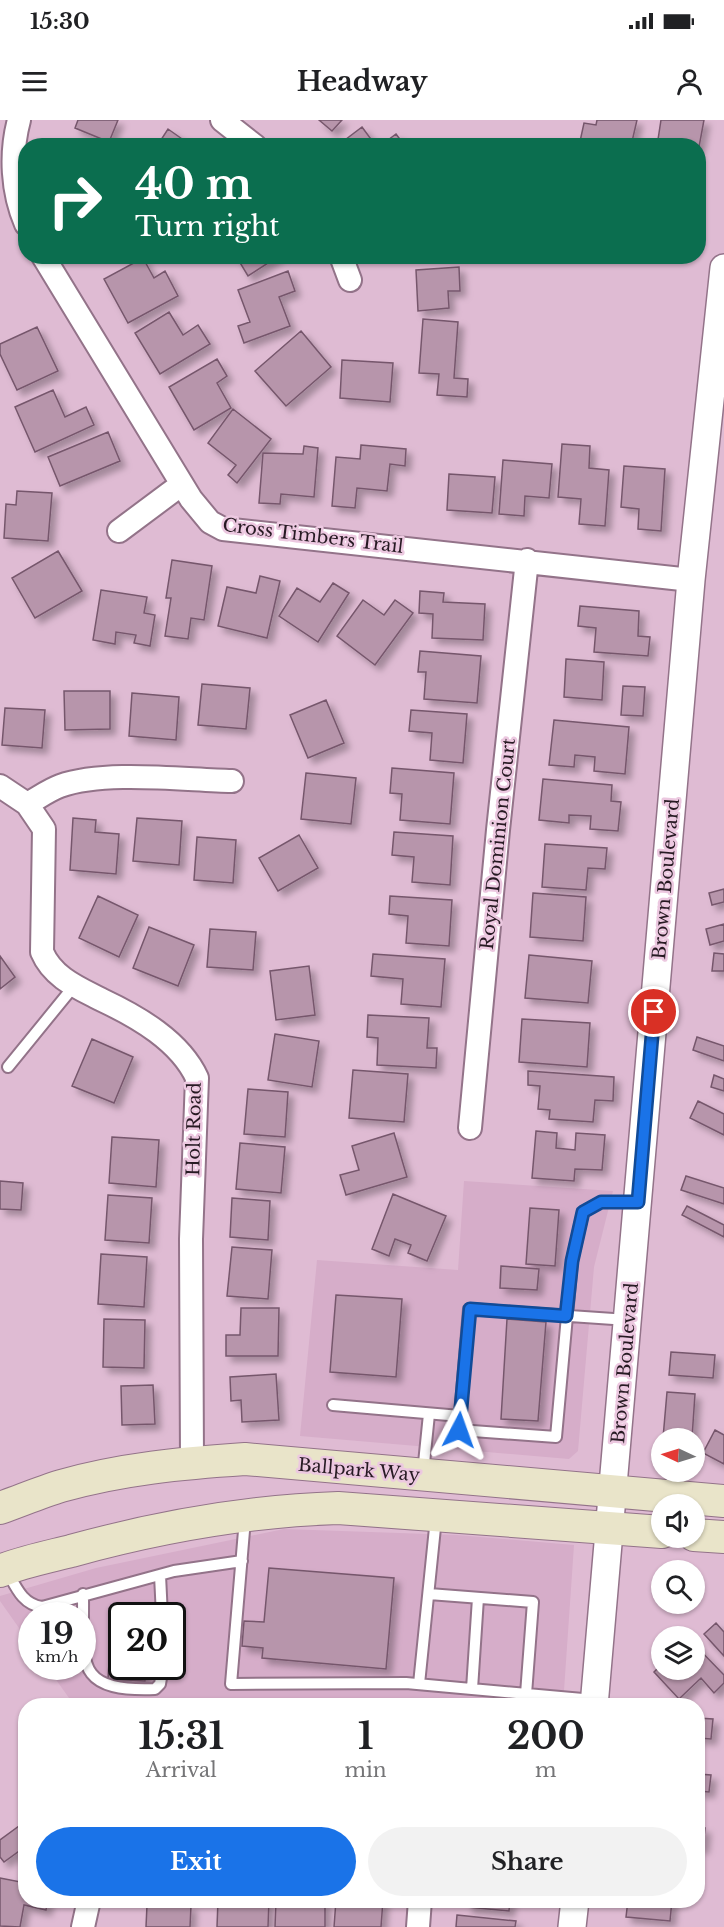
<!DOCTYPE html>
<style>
:root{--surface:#fff;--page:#f2f2f2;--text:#202124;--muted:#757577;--accent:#1a73e8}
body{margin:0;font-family:"Libre Baskerville",serif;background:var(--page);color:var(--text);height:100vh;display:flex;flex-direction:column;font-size:22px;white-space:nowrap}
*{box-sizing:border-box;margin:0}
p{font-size:20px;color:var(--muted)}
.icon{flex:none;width:33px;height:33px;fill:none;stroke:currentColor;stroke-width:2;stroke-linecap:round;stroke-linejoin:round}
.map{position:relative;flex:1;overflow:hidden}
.panel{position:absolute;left:18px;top:1578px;width:687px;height:210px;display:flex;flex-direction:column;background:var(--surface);border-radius:24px;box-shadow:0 2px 4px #0004}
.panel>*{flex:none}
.banner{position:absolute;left:18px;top:18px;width:688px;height:126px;border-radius:24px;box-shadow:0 2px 4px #0004;background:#0b6e4f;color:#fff;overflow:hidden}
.needle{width:39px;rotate:274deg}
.controls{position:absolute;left:651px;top:1308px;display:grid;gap:12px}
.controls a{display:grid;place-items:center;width:54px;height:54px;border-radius:50%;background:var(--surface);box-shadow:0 2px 4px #0004;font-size:30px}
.speed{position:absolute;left:18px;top:1482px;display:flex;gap:12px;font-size:30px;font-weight:700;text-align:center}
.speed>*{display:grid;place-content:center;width:78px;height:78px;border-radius:50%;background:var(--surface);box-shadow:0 2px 4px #0004;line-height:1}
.speed small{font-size:15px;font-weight:400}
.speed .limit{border:3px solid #111;border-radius:9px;background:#fff;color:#111}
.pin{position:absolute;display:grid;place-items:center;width:51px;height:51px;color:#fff;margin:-26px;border:3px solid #fff;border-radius:50%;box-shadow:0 2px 6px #0007}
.me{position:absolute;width:66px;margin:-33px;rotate:4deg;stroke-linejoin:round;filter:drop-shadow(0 0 4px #0008)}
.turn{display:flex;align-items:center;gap:21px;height:126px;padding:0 18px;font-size:27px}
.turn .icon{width:78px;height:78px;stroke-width:2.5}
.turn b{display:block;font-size:42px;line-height:51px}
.eta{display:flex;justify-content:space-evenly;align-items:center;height:102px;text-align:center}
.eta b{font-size:36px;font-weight:800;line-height:42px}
.button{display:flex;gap:12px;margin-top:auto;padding:12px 18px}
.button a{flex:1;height:69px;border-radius:36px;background:var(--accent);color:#fff;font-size:24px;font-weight:800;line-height:69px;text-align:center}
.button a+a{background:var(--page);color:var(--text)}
.status{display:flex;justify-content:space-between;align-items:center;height:42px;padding:0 30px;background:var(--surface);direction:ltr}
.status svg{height:16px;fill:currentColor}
header{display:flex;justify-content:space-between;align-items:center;height:78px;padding:0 18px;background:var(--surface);font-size:27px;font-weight:800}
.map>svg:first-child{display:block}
</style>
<div class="status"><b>15:30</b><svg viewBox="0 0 49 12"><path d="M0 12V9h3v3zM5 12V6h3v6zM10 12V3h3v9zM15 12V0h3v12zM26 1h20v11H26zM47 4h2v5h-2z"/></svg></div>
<header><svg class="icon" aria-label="menu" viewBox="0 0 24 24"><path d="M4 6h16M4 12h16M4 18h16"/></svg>Headway<svg class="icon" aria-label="person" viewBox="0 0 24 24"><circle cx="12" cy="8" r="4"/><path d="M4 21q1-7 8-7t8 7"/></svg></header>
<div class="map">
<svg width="724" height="1807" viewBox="0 0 724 1807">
<defs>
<filter id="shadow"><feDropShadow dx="5.5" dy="5.5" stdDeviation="3" flood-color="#0004"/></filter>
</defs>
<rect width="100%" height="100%" fill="#dfbbd3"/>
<path fill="#d6adc9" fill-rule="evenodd" d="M464,1061L613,1071L594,1147L578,1331L569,1339L300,1316L317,1140L458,1150Z
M284,1409L457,1415L574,1425L563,1585H74L47,1547L82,1546V1496H32L31,1525L0,1481V1476L96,1448ZM122,1496H172V1546H122Z"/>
<path fill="#b795ab" stroke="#76576c" stroke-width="1.5" filter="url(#shadow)" d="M78,0H118L109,22L75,8Z
M319,0H342L332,11Z
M597,0H637L631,26H579L584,3L596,5Z
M661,0H704L699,27L657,26Z
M362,7L376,26H337Z
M168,9L192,26H157Z
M396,14L405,26H380Z
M236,136H279L248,156Z
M143,138L154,158L165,151L178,176L128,203L104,159Z
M459,147L460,171H448L449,188L418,191L416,150Z
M288,151L295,171L279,177L290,206L244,223L238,206L250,202L238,170Z
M169,192L183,215L198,205L210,224L160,254L135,213Z
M423,199L458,202L454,258L468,259L467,277L437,275L439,254L419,253Z
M37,207L58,251L17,270L0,234V224Z
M301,211L331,247L286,286L255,251Z
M217,239L227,256L217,263L231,288L194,310L169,267Z
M342,240L393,243L390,282L340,278Z
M53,270L65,297L86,287L94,305L35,332L15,287Z
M233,289L271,319L237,363L228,355L236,345L208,323Z
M108,312L120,341L60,366L48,337Z
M562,324L590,326L589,348L609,350L605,406L579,404L581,379L558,377Z
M361,325L406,329L405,346L390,344L387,371L357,368L355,388L332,386L336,337L360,339Z
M304,326L318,328L314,377L281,374L280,384L259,383L263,333L303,334Z
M503,340L552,344L549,378L525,376L524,396L499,394Z
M624,346L665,349L661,411L638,409L639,389L621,387Z
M449,354L495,357L492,393L447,390Z
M17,371L52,373L48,421L4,418L6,384L16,385Z
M58,431L82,471L35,498L12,458Z
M172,440L212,446L204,500L191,498L188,519L165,516L171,478H166Z
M260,456L280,461L267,518L218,506L227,467L256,473Z
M333,463L349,473L318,522L279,496L297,468L320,482Z
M101,470L147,477L144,493L155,495L150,526L134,523L136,515L116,512L115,524L93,520Z
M420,471L444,473L443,482L485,484L483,520L432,518L433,494L419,493Z
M363,480L384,495L395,480L413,493L375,545L337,516Z
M580,486L639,491L638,516L650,517L648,536L594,532L596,508L578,506Z
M420,531L481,536L477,583L424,579L426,552H418Z
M566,539L604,542L602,580L564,577Z
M202,564L250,568L246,609L198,605Z
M623,566L645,567L643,596L621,595Z
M64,571H110V609L65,610Z
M132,573L179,577L176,620L129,616Z
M326,580L344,623L308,638L290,595Z
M5,588L45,590L42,628L2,625Z
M411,590L467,594L463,643L430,640L432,613L409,611Z
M554,600L629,607L625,654L594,651L595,637L575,635L574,647L549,645Z
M392,648L454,653L450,704L400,700L402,674L390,673Z
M306,653L356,658L351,704L301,699Z
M543,659L612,665L611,681L621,682L618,711L590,709L591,696L569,695V703L539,700Z
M73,698L96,700L95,712L119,714L116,754L70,750Z
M137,698L182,701L179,745L133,741Z
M394,712L453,716L450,765L412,762L414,737L392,735Z
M299,715L318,748L278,771L259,738Z
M197,717L236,720L233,763L194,760Z
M545,724L607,728L605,749L588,748L586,770L542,767Z
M724,769V782L712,785L709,773Z
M533,773L586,777L583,821L530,817Z
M98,776L138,795L119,837L79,818Z
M390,776L452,780L449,826L406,823L408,796L389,794Z
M724,804V821L710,825L706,809Z
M149,807L194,825L178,866L133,848Z
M210,809L256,812L253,850L207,847Z
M714,833L724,834V851H712Z
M373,834L445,839L441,887L401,884L403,859L371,856Z
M529,835L592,841L588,883L525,878Z
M0,836L15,857L0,869Z
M309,846L315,895L276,900L270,851Z
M368,895L429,898L427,928H437L436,948L377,945L378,918L367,917Z
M522,899L590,903L587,947L519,942Z
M275,914L319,921L312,967L268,960Z
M697,917L724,926V941L693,930Z
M92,919L133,937L114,983L72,966Z
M353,950L408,954L404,1002L349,998Z
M528,951L614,957L613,981L595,980L593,1002L549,999L550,990L538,989L540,966L528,965Z
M714,955L724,959V971L711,967Z
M248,969L288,972L285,1017L244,1014Z
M698,981L724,994V1015L690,998Z
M536,1011L557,1013L556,1028L575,1030L576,1013L605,1015L602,1050L575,1049L574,1061L532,1058Z
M394,1013L407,1057L346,1075L340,1055L359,1050L352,1026Z
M112,1017L159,1020L156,1067L109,1063Z
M240,1023L285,1027L281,1073L236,1069Z
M686,1056L724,1068V1084L681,1070Z
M0,1061L23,1063L21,1090L0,1089Z
M393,1074L446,1096L427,1141L408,1133L411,1125L395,1119L389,1136L372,1129Z
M108,1075L152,1078L149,1123L105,1120Z
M232,1078L270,1081L268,1120L230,1117Z
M687,1086L724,1105V1117L682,1095Z
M530,1088L559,1090L555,1146L526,1144Z
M232,1127L272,1130L268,1179L227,1176Z
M101,1134L147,1137L144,1187L98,1184Z
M501,1146L539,1149L537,1170L500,1168Z
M336,1175L402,1179L396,1257L330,1252Z
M241,1188H279L278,1236H226V1215H240Z
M104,1199L145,1200L144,1248L103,1247Z
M507,1199L546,1202L538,1301L501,1299Z
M671,1232L715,1235L713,1258L669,1255Z
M276,1254L279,1300L242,1302L241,1280L231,1281L230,1257Z
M153,1265L155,1304L122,1305L121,1266Z
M667,1272L695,1274L692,1318H663Z
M715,1310L724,1315V1344L703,1333Z
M269,1448L394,1458L386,1549L262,1538L263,1528L242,1526L244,1501L264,1502Z
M112,1493L148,1495L122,1496V1546H146L145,1561L108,1559Z
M716,1503L724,1512V1536L704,1514Z
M694,1524L724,1555V1563L714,1573L701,1558L679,1579L654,1552L662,1544V1550H694Z
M698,1598L713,1599L711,1619L698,1618Z
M698,1654L711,1655L709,1672L698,1671Z
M19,1706L26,1715V1726L4,1742L0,1737V1720Z
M698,1708H705L703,1728L698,1727Z
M0,1758L26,1763V1780H48L46,1790L24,1785L20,1807L0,1806Z
M218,1780H269L268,1807H217Z
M276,1780L325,1782V1807H275Z
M336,1780H383L381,1807H334Z
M468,1780H510L509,1791L467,1787Z
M628,1780H672L670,1801L626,1797Z
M147,1785L191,1786L190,1807H146Z
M457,1795L516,1801L515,1807H456Z"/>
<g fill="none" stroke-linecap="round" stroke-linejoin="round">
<g stroke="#937389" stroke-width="14">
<path id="service" d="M8,947L74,866
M333,1285L460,1296L469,1189L628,1200
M460,1296L459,1310L556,1317L572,1141L583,1092L601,1082H638
M423,1353L429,1294
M245,1399L231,1564L406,1563L594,1580
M7,1451C16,1467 22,1484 42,1487L174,1451L242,1441
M160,1455L162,1496
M83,1474C84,1542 72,1572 155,1569L160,1564L163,1546
M429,1474L533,1482L526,1574
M419,1564L436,1398
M472,1569L478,1478"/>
</g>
<g stroke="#937389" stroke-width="26">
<path id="minor" d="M19,0C10,33 12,72 26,104
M222,0L255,26
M43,136L191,379L210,402L223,409L691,460
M341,136L350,160
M119,411L182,364
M0,666L27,684L44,709L42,832C53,858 79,868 102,880C138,897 180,921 197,958L191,1119L192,1342
M27,684C38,678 49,670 60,666C105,650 183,660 232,661
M470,1008L498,710L527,440
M83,1807L89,1780
M418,1807L420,1780"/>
</g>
<g stroke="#937389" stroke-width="30">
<path id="tertiary" d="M594,1586L691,460L724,148
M572,1807L575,1780"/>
</g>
<g stroke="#937389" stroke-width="34">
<path id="secondary" d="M0,1388C20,1381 41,1372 61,1366C121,1349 183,1343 245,1339L724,1381
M694,1415L724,1417
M0,1451C22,1442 47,1437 71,1431C158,1407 248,1391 338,1388L662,1412"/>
</g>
<use href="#service" stroke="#fff" stroke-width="10"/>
<use href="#minor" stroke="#fff" stroke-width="22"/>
<use href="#tertiary" stroke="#fff" stroke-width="27"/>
<use href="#secondary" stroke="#e9e4c9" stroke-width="32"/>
</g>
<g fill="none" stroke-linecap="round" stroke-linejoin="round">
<g stroke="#114b97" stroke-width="15">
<path id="route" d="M459,1310L470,1189L566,1196L572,1141L583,1092L601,1082H638L654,892"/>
</g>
<use href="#route" stroke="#1a73e8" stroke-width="10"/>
</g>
<g text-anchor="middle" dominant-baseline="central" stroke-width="5" stroke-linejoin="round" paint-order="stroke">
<g font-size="18" fill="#271a23" stroke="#ecc8e0">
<text transform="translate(313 416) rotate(7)">Cross Timbers Trail</text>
<text transform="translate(498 724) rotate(-84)">Royal Dominion Court</text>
<text transform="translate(666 759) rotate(-85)">Brown Boulevard</text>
<text transform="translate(194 1009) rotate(-89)">Holt Road</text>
<text transform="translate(625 1243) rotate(-85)">Brown Boulevard</text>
<text transform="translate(359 1350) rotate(5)">Ballpark Way</text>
</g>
</g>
</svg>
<div class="controls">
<a><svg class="needle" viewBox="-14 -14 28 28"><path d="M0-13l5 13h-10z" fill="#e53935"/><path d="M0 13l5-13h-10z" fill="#757577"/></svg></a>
<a><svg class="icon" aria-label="sound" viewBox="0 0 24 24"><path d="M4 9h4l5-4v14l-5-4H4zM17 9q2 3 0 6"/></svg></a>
<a><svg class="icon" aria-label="search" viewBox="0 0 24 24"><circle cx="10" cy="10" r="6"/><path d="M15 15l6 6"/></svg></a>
<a><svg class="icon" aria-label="layers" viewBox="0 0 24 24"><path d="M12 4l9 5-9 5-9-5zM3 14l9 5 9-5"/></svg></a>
</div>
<div class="speed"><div>19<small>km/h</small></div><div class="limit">20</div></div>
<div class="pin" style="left:654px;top:892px;background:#d93025"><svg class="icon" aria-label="arrive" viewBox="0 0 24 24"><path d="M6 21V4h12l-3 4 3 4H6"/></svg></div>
<svg class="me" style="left:459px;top:1310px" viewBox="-20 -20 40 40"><path d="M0-17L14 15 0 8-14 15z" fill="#1a73e8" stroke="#fff" stroke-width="4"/></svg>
<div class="banner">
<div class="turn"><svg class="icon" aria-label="right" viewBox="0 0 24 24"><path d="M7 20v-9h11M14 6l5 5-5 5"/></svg><div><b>40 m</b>Turn right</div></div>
</div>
<section class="panel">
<div class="eta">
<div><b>15:31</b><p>Arrival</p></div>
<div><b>1</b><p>min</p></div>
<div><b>200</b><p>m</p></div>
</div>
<div class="button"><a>Exit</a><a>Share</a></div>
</section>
</div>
